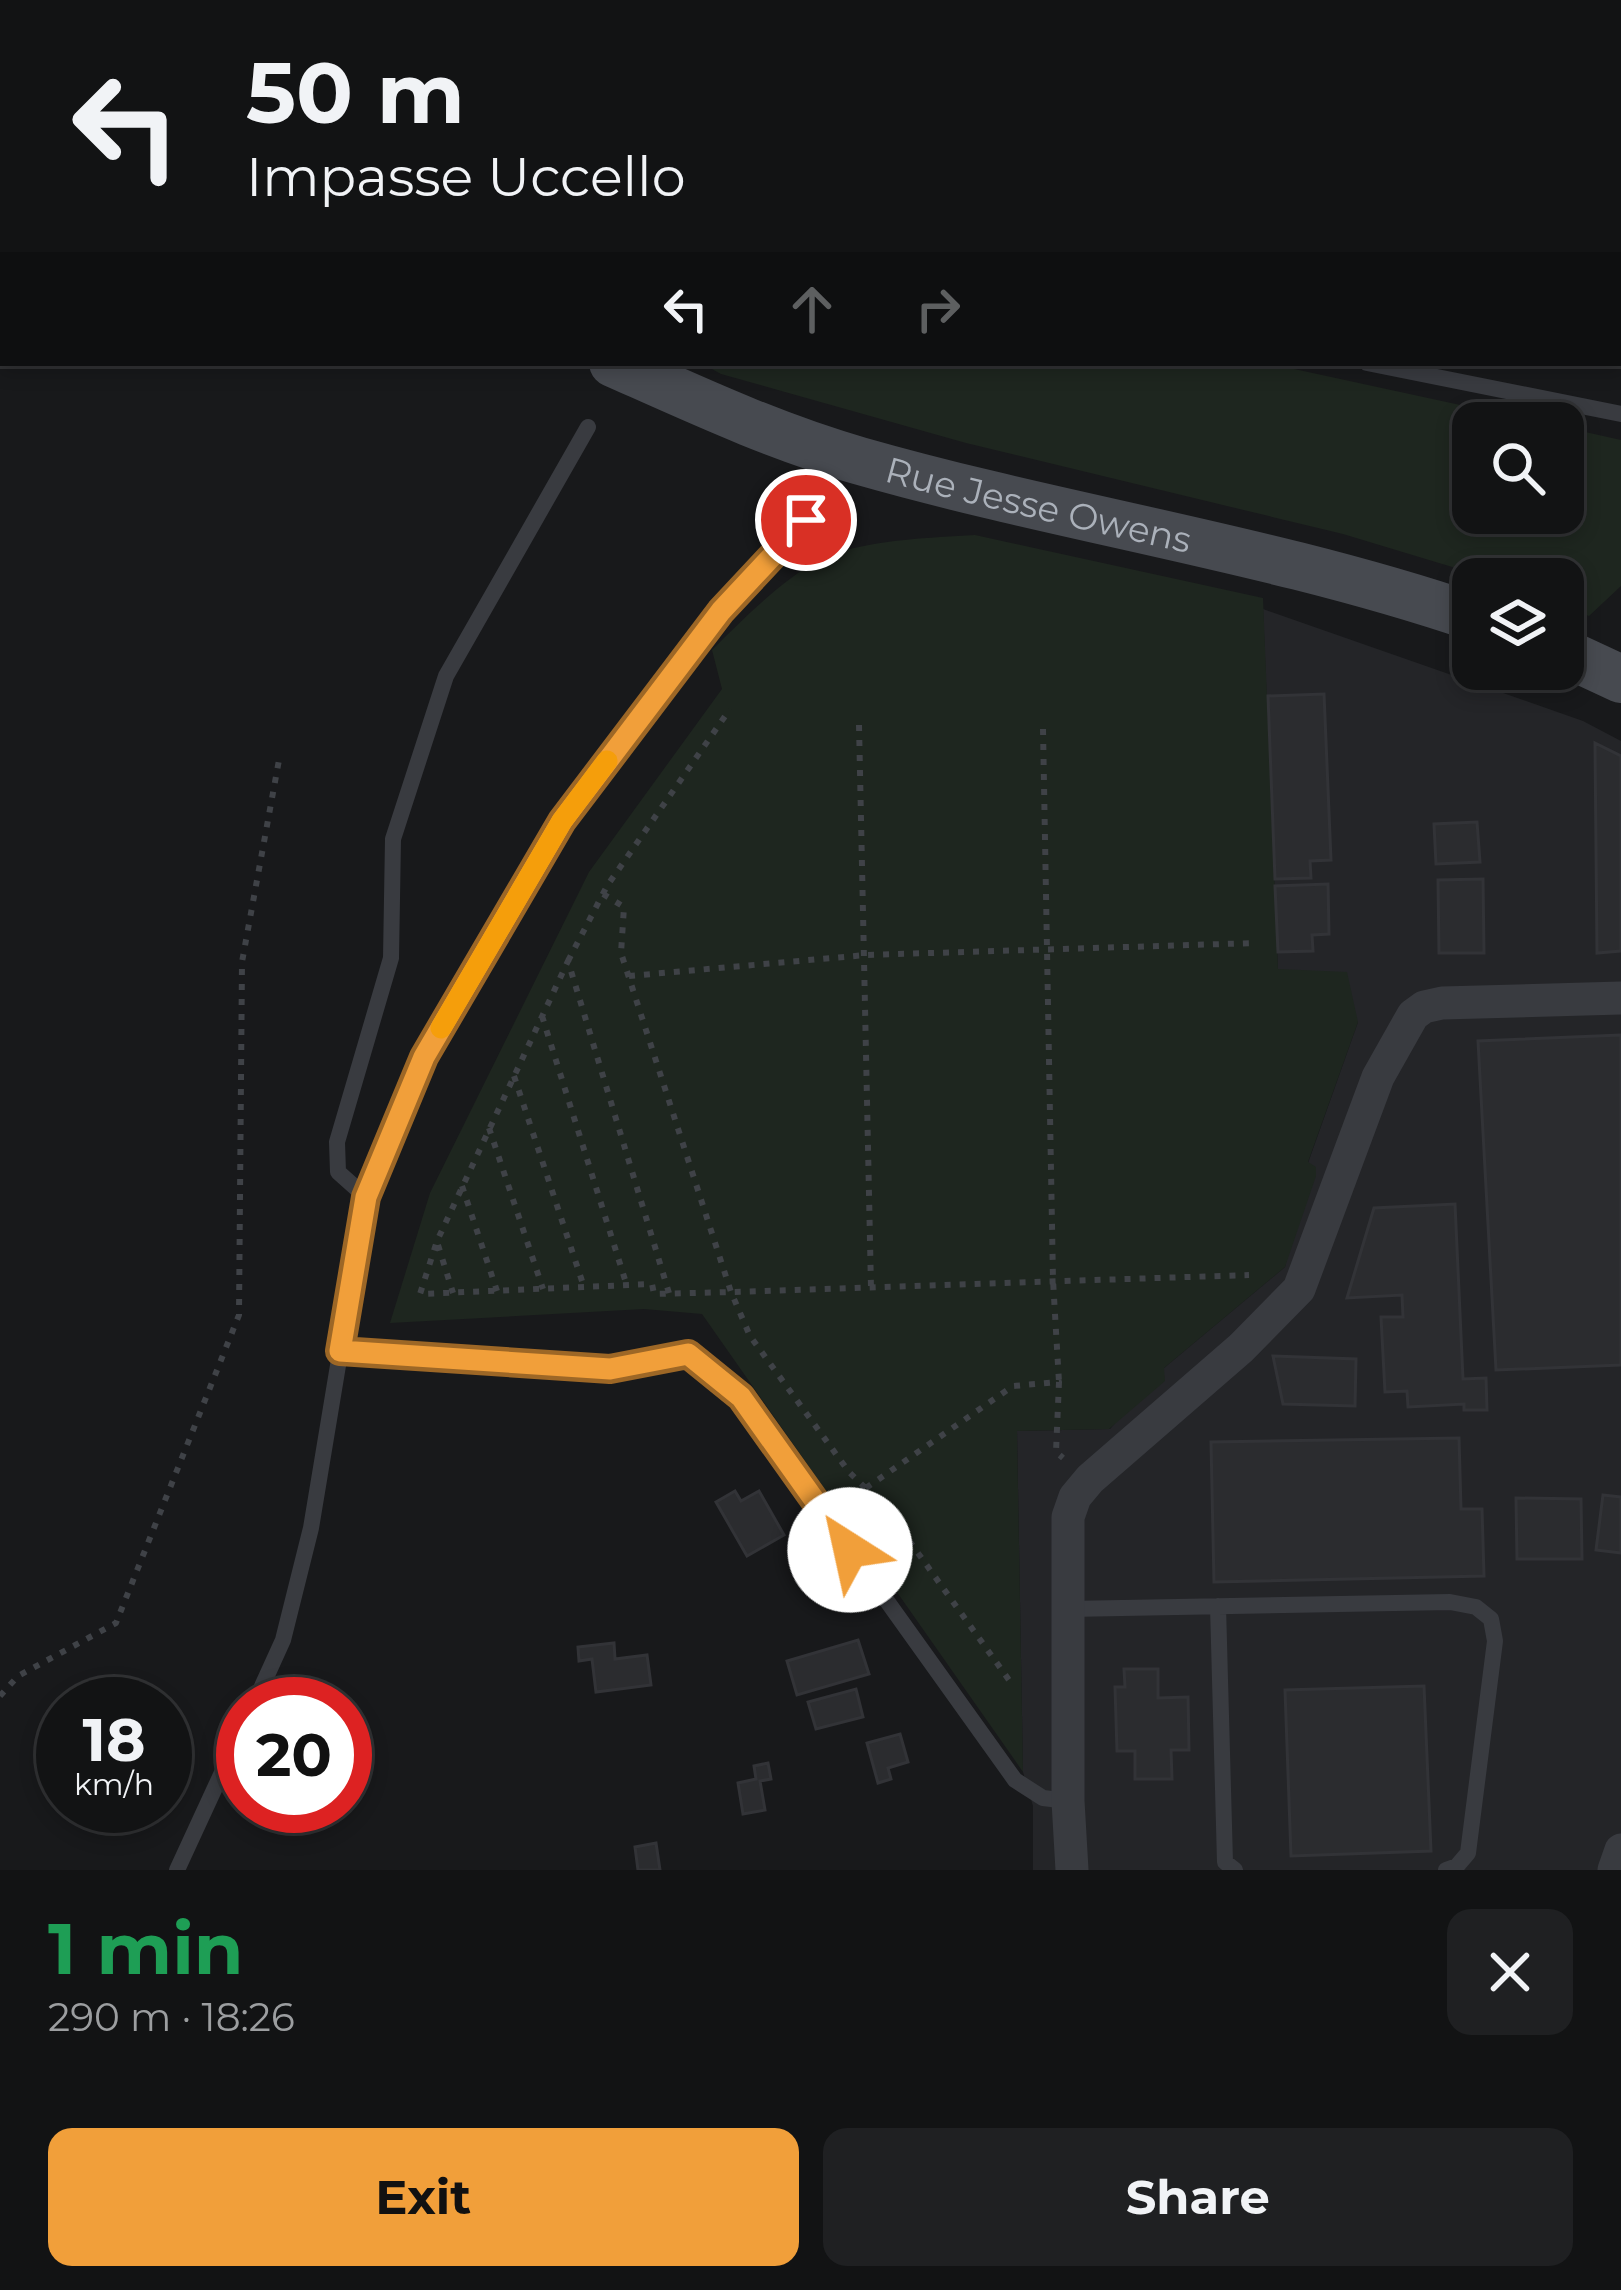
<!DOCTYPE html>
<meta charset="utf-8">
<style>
:root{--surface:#121314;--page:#1f2022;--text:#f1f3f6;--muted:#9c9ea0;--line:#313234;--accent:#f19f3a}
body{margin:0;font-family:Montserrat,sans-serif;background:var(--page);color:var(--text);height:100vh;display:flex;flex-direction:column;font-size:45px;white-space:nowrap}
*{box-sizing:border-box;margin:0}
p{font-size:39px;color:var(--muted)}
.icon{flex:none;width:66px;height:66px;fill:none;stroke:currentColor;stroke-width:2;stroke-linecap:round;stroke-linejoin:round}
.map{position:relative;height:1870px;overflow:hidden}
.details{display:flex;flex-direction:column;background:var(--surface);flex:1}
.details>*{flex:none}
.hud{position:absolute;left:0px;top:0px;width:1623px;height:366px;box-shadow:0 6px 18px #0003,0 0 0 3px var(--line);background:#121314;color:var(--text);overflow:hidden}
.tools{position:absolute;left:1452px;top:402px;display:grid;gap:24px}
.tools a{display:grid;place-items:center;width:132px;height:132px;border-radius:24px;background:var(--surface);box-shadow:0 6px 18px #0003,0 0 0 3px var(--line);font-size:60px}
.speed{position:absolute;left:36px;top:1677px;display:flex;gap:24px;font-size:60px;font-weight:700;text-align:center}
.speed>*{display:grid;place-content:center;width:156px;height:156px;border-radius:50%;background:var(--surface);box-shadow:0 6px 18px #0003,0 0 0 3px var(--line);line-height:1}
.speed small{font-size:30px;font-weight:400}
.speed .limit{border:18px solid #d22;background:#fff;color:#111}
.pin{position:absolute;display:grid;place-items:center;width:102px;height:102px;color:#fff;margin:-51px;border:6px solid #fff;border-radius:50%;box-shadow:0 3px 12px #0007}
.me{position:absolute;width:132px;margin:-66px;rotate:325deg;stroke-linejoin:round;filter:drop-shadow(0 0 9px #0008)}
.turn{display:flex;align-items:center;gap:42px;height:252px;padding:0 48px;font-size:54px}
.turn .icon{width:156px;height:156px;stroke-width:2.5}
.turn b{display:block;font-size:84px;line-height:102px}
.lanes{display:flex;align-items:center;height:114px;padding:0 48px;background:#0003;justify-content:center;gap:60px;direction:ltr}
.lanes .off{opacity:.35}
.round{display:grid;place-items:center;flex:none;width:126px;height:126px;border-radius:24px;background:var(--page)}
.overview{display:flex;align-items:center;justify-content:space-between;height:204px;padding:0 48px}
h1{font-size:72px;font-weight:700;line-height:90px;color:#1e9e55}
.button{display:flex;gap:24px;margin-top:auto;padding:24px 48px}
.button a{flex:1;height:138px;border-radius:24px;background:var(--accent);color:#111;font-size:48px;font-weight:700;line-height:138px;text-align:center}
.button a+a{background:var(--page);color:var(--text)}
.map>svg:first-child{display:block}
</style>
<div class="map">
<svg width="1621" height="1870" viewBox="0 0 1621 1870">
<rect width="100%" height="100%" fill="#18191b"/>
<path fill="#242528" d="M1263,609L1583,721L1621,741V1870H1033V1806L1023,1772L1017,1431L1110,1429L1164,1368L1285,1267L1308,1163L1358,1022L1278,970Z"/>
<path fill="#1e261f" d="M701,363H1266L1543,423H1473V513H1563V427L1621,440V586L1589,616L1563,606V579H1492L1343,534L966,443L721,374Z
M975,535L1263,598L1278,969L1347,972L1358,1022L1308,1162L1316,1167V1176L1285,1267L1164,1368L1165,1381L1109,1429L1017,1431L1023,1772L702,1314L644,1309L390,1323L430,1193L589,872L722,689L712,650C743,619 795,566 836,553C881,539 929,538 975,535Z"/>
<path fill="#2b2c2f" stroke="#323337" stroke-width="3" d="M1324,694L1331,860L1310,861L1311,878L1275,879L1268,696Z
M1595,743L1621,756V951L1597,953Z
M1477,822L1480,862L1436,864L1434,824Z
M1483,879L1484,953H1439L1438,880Z
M1328,884L1329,934L1312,935L1313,951L1278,952L1275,886Z
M1621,1035V1365L1496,1370L1478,1041Z
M1455,1204L1463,1379L1486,1378L1487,1410H1464V1404L1408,1407L1407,1391L1385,1392L1381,1317H1403L1402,1295L1347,1298L1374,1208Z
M1273,1356L1356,1359L1355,1406L1283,1404Z
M1459,1438L1461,1509H1482L1484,1576L1214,1582L1211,1442Z
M735,1491L741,1501L759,1491L784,1535L747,1556L716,1502Z
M1603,1495L1621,1497V1553L1596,1550Z
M1516,1498L1581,1499L1582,1559H1517Z
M858,1640L869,1674L797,1695L787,1661Z
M614,1643L615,1659L647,1655L651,1685L596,1692L592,1659L579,1661L578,1647Z
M1124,1669H1158V1698L1188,1697L1189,1750H1171L1172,1779H1135V1751H1117L1115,1687H1125Z
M1424,1686L1431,1851L1291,1856L1285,1690Z
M856,1689L863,1717L816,1729L808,1702Z
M900,1734L908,1762L888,1768L891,1779L878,1783L867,1743Z
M768,1763L771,1779L760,1781L765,1810L743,1814L738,1783L756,1779L754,1766Z
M656,1843L660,1870H638L635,1847Z"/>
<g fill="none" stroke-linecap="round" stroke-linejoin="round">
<path stroke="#3f4247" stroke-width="6" stroke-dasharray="6 9" stroke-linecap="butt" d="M859,725L871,1288
M1043,729L1053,1280L1059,1382
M603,894L624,907L621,953L731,1292L750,1336L849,1472L885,1507L1009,1680
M568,961L607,886L730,709
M629,976L866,955L1256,943
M542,1016L627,1286
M514,1076L584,1287
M489,1128L543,1289
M462,1186L497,1291
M438,1245L453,1293
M669,1293L568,961L437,1241L420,1294L652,1284L654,1294L731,1292L1249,1275
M866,1488L1013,1386L1059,1382L1056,1452L1063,1458
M0,1696L18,1676L116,1623L239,1315L242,962L279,760"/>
<path stroke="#393b40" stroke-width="16" d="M453,0L455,3
M1371,0V3
M1620,321H1621
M1367,363L1621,414
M366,1197L338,1172L337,1142L391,958L393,839L446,676L588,427
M341,1351L610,1369L689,1354L741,1397L1015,1780L1043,1798L1068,1801
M1218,1606L1225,1862L1235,1870
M1068,1609L1450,1602L1476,1607L1491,1619L1495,1641L1468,1853L1457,1866L1446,1870
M254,1704L283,1640L311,1528L366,1197L424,1057L562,821L721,611L806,520
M177,1870L243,1727"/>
<path stroke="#393b40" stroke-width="33" d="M1072,1870L1068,1801V1517L1075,1497L1090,1479L1241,1348L1299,1289L1378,1077L1413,1015L1424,1007L1442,1003L1621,998
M1614,1870L1621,1850"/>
<g stroke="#474a50" stroke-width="48">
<path d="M146,0L149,3"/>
<path id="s1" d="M613,363C694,399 775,437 860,461C1063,519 1273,549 1473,617"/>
<path d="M1563,652L1621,679"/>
</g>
</g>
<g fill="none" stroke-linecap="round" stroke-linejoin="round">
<g stroke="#9d6726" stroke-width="30">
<path id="route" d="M806,520L721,611L562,821L424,1057L366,1197L340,1351L610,1369L688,1354L741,1397L850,1550"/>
</g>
<use href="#route" stroke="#f19f3a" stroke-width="21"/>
<path stroke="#f59e0b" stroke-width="21" d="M441,1028L562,821L607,761"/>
</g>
<g text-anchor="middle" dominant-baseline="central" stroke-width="12" stroke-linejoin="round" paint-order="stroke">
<g font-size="36" fill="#abb1ba" stroke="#131416">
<text stroke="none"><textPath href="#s1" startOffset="450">Rue Jesse Owens</textPath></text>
</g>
</g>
</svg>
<div class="tools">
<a><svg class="icon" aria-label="search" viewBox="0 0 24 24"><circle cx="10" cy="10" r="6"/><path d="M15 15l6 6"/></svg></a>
<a><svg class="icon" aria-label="layers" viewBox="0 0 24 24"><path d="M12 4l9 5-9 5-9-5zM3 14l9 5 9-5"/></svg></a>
</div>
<div class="speed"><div>18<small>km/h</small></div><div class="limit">20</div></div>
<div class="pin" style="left:806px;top:520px;background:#d93025"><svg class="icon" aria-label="arrive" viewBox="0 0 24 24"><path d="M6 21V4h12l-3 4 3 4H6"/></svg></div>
<svg class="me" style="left:850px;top:1550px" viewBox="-20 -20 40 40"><circle r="19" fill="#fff"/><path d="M0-13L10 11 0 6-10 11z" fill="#f19f3a"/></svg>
<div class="hud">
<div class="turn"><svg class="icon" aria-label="left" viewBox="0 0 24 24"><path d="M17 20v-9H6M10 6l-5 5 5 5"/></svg><div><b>50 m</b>Impasse Uccello</div></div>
<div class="lanes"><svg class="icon" aria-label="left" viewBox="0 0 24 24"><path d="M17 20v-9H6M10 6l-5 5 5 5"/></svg><svg class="icon off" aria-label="ahead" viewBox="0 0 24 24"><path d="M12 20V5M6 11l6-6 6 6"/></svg><svg class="icon off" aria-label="right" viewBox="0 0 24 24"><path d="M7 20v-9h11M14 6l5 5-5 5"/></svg></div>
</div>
</div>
<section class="details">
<div class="overview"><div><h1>1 min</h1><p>290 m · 18:26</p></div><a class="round"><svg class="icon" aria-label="close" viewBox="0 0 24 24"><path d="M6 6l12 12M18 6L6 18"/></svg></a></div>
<div class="button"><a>Exit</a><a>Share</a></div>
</section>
